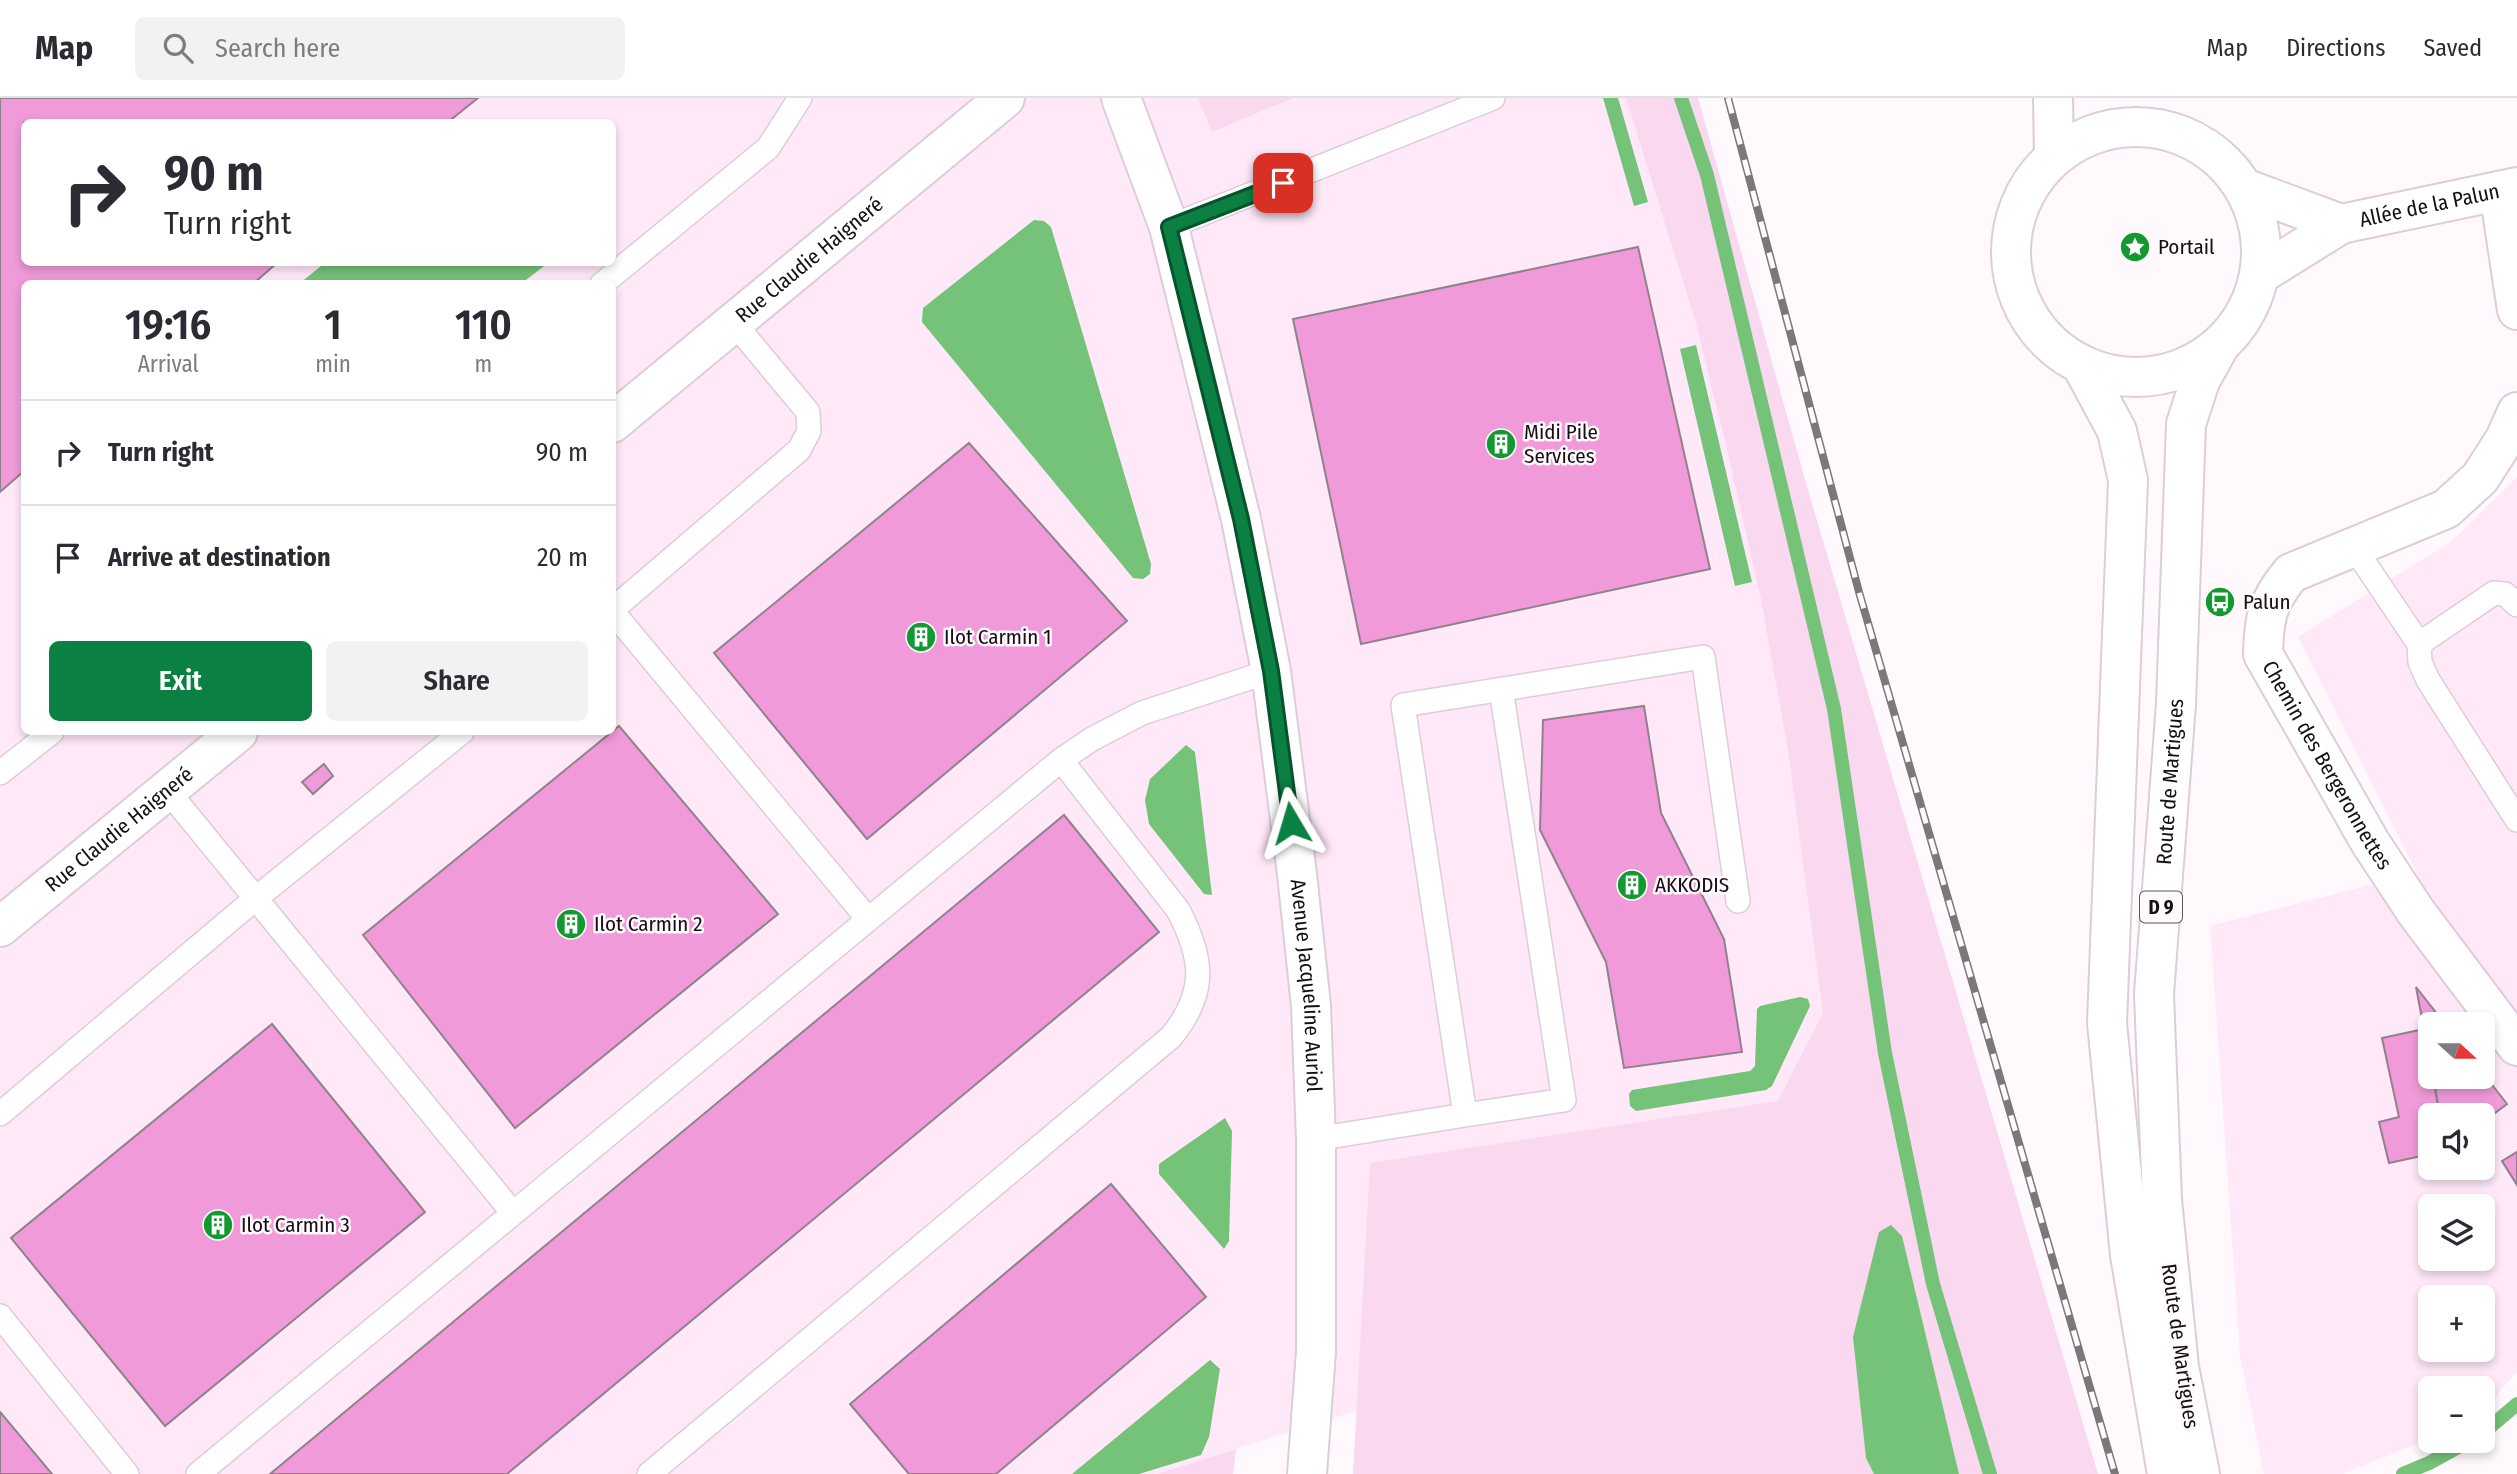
<!DOCTYPE html>
<meta charset="utf-8">
<style>
:root{--surface:#fff;--page:#f2f2f3;--text:#2b2b33;--muted:#7c7c81;--line:#e1e1e2;--accent:#0b8043}
body{margin:0;font-family:"Fira Sans Condensed",sans-serif;background:var(--page);color:var(--text);height:100vh;display:flex;flex-direction:column;font-size:26px;white-space:nowrap}
*{box-sizing:border-box;margin:0}
p{font-size:23px;color:var(--muted)}
.icon{flex:none;width:38px;height:38px;fill:none;stroke:currentColor;stroke-width:2;stroke-linecap:round;stroke-linejoin:round}
.map{position:relative;flex:1;overflow:hidden}
.drawer{position:absolute;left:21px;top:182px;width:595px;height:455px;display:flex;flex-direction:column;background:var(--surface);border-radius:10px;box-shadow:0 4px 10px #0003}
.drawer>*{flex:none}
.banner{position:absolute;left:21px;top:21px;width:595px;height:147px;border-radius:10px;box-shadow:0 4px 10px #0003;background:#fff;color:var(--text);overflow:hidden}
.needle{width:46px;rotate:111deg}
.controls{position:absolute;left:2418px;top:914px;display:grid;gap:14px}
.controls a{display:grid;place-items:center;width:77px;height:77px;border-radius:10px;background:var(--surface);box-shadow:0 4px 10px #0003;font-size:35px}
.pin{position:absolute;display:grid;place-items:center;width:60px;height:60px;color:#fff;margin:-30px;border-radius:14px;box-shadow:0 4px 10px #0006}
.me{position:absolute;width:77px;margin:-38px;rotate:353deg;stroke-linejoin:round;filter:drop-shadow(0 0 5px #0008)}
.turn{display:flex;align-items:center;gap:24px;height:147px;padding:0 28px;font-size:32px}
.turn .icon{width:91px;height:91px;stroke-width:2.5}
.turn b{display:block;font-size:49px;line-height:60px}
.eta{display:flex;justify-content:space-evenly;align-items:center;height:119px;text-align:center}
.eta b{font-size:42px;font-weight:600;line-height:49px}
.primary-button{display:flex;gap:14px;margin-top:auto;padding:14px 28px}
.primary-button a{flex:1;height:80px;border-radius:10px;background:var(--accent);color:#fff;font-size:28px;font-weight:600;line-height:80px;text-align:center}
.primary-button a+a{background:var(--page);color:var(--text)}
ul{padding:0;list-style:none}
li{display:flex;align-items:center;gap:21px;height:105px;padding:0 28px;border-top:2px solid var(--line)}
li div{flex:1}
li b{display:block;font-size:26px}
li em{font-style:normal}
header{display:flex;align-items:center;gap:42px;box-sizing:border-box;height:98px;padding:0 35px;background:var(--surface);border-bottom:2px solid var(--line)}
header strong{font-size:33px}
nav{display:flex;gap:38px;margin-inline-start:auto;font-size:24px}
.search{width:490px;height:63px;background:var(--page);display:flex;align-items:center;gap:18px;box-sizing:border-box;padding:0 24px;border-radius:10px;color:var(--muted);font-size:26px}
.map>svg:first-child{display:block}
</style>
<header>
<strong>Map</strong>
<div class="search"><svg class="icon" aria-label="search" viewBox="0 0 24 24"><circle cx="10" cy="10" r="6"/><path d="M15 15l6 6"/></svg>Search here</div>
<nav><a>Map</a><a>Directions</a><a>Saved</a></nav>
</header>
<div class="map">
<svg width="2517" height="1376" viewBox="0 0 2517 1376">
<rect width="100%" height="100%" fill="#fff9fd"/>
<path fill="#ffe8f8" fill-rule="evenodd" d="M0,0H1675L2065,1333L1375,1307L1157,1376H0ZM24,24H612V164H24ZM24,186H612V634H24Z
M2517,379V1274L2483,1312V1290H2431V1340L2342,1376H2264L2240,1257L2210,828L2417,775L2298,539L2452,443ZM2431,926H2483V978H2431ZM2431,1017H2483V1069H2431ZM2431,1108H2483V1160H2431ZM2431,1199H2483V1251H2431Z"/>
<path fill="#fad9f0" d="M1198,0H1293L1212,34Z
M1626,0H1698L1806,385L2098,1376H1353L1370,1065L1778,1003L1823,915L1788,652L1761,501L1726,347L1696,225Z
M1236,1351L1233,1376H1157Z"/>
<path fill="#75c279" d="M1603,0H1618L1648,104L1634,108Z
M1034,122L1044,123L1051,129L1151,466L1150,476L1143,481L1133,480L922,224L923,210Z
M326,164H547L548,165L522,185H300Z
M1696,247L1752,484L1735,488L1680,251Z
M1186,647L1195,654L1212,797L1204,796L1149,726L1145,702L1150,681Z
M1800,899L1808,901L1810,908L1772,988L1766,992L1636,1013L1630,1008L1629,996L1632,992L1750,973L1755,968L1757,911L1760,908Z
M1225,1020L1232,1033L1229,1143L1224,1151L1159,1076V1066Z
M1891,1127L1902,1138L1959,1376H1874L1866,1360L1853,1239L1879,1134Z
M1210,1262L1220,1271L1209,1339L1201,1357L1139,1376H1072Z"/>
<g fill="none" stroke-linecap="round" stroke-linejoin="round">
<path stroke="#75c279" stroke-width="14" d="M1681,0L1707,77L1834,611L1885,955L1933,1186L1990,1376
M2483,1335L2517,1306
M2403,1376L2429,1365L2471,1342"/>
</g>
<path fill="#f09ad9" stroke="#90828c" stroke-width="2" d="M0,0H478L448,24H24V164H278L253,186H24V373L0,394Z
M1638,149L1710,471L1361,546L1293,221Z
M969,345L1127,523L867,741L714,555Z
M1644,608L1661,715L1724,841L1742,954L1624,970L1606,864L1540,732L1543,622Z
M619,628L778,816L515,1030L363,837Z
M324,666L333,678L313,696L302,684Z
M1064,717L1159,834L507,1376H270Z
M2416,889L2445,926H2431V968Z
M272,926L425,1114L165,1328L11,1140Z
M2424,931L2431,978H2433L2440,1017H2431V1056L2389,1065L2379,1024L2399,1019L2382,940Z
M2483,975L2507,1006L2483,1024V1017H2444L2438,1009L2433,978H2483Z
M2517,1054V1087L2502,1063Z
M1111,1086L1206,1199L996,1376H909L850,1306Z
M0,1314L52,1376H0Z"/>
<g fill="none" stroke-linecap="round" stroke-linejoin="round">
<g stroke="#ddcdd8" stroke-width="26">
<path id="lane" d="M1169,129L1493,0
M602,186L768,50L800,0
M2353,448L2419,546L2420,564L2428,582L2517,722
M612,512L799,352L809,333L808,314L734,225
M612,513L868,821
M2419,546L2494,495L2505,496L2517,507
M0,675L52,634
M167,692L513,1115
M0,1016L255,801L462,634
M1465,1017L1564,1002L1501,591
M1316,1041L1465,1017L1403,607L1703,559L1738,803
M0,1218L127,1376
M198,1376L1061,662L1092,641L1142,615L1271,573
M649,1376L1171,939C1207,895 1204,861 1178,812L1061,662"/>
</g>
<g stroke="#ddcdd8" stroke-width="42">
<g id="street">
<path id="s1" d="M1121,0L1169,129L1241,421L1271,573L1297,776L1311,908L1316,1041V1253L1307,1376"/>
<path d="M2244,90L2341,126"/>
<path d="M2499,93L2517,212"/>
<path id="s2" d="M2259,177L2341,126L2517,89"/>
<path id="s3" d="M2517,314L2505,341L2480,380L2446,411L2291,475C2267,504 2264,519 2263,556L2370,744L2416,814L2517,948"/>
<path id="s4" d="M612,325L1005,0"/>
<path id="s5" d="M0,829L238,634"/>
</g>
</g>
<g stroke="#ddcdd8" stroke-width="42">
<g id="primary">
<path d="M2053,0L2054,59"/>
<circle cx="2136" cy="154" r="125"/>
<path d="M2081,266L2117,333L2128,382L2107,925L2130,1157L2167,1376"/>
<path id="s6" d="M2200,1376L2179,1269L2162,1102L2154,896L2176,606L2186,326L2200,283L2220,247"/>
</g>
</g>
<use href="#lane" stroke="#fff" stroke-width="23"/>
<use href="#street" stroke="#fff" stroke-width="38"/>
<use href="#primary" stroke="#fff" stroke-width="38"/>
<g stroke="#7c777a" stroke-width="8">
<path id="rail" d="M1728,0L1859,494L2115,1376"/>
</g>
<use href="#rail" stroke="#fff9fd" stroke-width="5" stroke-dasharray="16" stroke-linecap="butt"/>
</g>
<g fill="none" stroke-linecap="round" stroke-linejoin="round">
<g stroke="#07532c" stroke-width="18">
<path id="route" d="M1283,85L1169,129L1241,421L1271,573L1291,725"/>
</g>
<use href="#route" stroke="#0b8043" stroke-width="12"/>
</g>
<defs>
<g id="sight-disc" transform="scale(1.575)"><circle r="9.5" fill="#129930" stroke="#fff9fd"/><path d="M0-6L1.8-2.2L6-1.7L2.9 1.2L3.7 5.4L0 3.3L-3.7 5.4L-2.9 1.2L-6-1.7L-1.8-2.2Z" fill="#fff"/></g>
<g id="building-disc" transform="scale(1.575)"><circle r="9.5" fill="#129930" stroke="#fff9fd"/><path d="M-4-6H4V6H1V3H-1V6H-4ZM-2.5-4.3h1.7v1.8h-1.7ZM.8-4.3h1.7v1.8H.8ZM-2.5-1h1.7V.8h-1.7ZM.8-1h1.7V.8H.8Z" fill="#fff"/></g>
<g id="bus-disc" transform="scale(1.575)"><circle r="9.5" fill="#129930" stroke="#fff9fd"/><path d="M-5-6H5V4H4V6H2V4H-2V6H-4V4H-5ZM-3.5-4V0h7V-4ZM-3.5 1.2v1.5H-2V1.2ZM2 1.2v1.5H3.5V1.2Z" fill="#fff"/></g>
</defs>
<g fill-rule="evenodd">
<use href="#sight-disc" x="2135" y="149"/>
<use href="#building-disc" x="1501" y="346"/>
<use href="#bus-disc" x="2220" y="504"/>
<use href="#building-disc" x="921" y="539"/>
<use href="#building-disc" x="1632" y="787"/>
<use href="#building-disc" x="571" y="826"/>
<use href="#building-disc" x="218" y="1127"/>
</g>
<g text-anchor="middle" dominant-baseline="central" stroke-width="5" stroke-linejoin="round" paint-order="stroke">
<rect fill="#fff9fd" stroke="#5a5558" stroke-width="2" x="2140" y="793.5" width="42" height="31" rx="5"/>
<g font-size="19" font-weight="bold" fill="#140f12">
<text x="2161" y="809">D 9</text>
</g>
<g font-size="21" fill="#140f12" stroke="#fff9fd">
<text stroke="none"><textPath href="#s2" startOffset="187">Allée de la Palun</textPath></text>
<text stroke="none"><textPath href="#s4" startOffset="256">Rue Claudie Haigneré</textPath></text>
<text stroke="none"><textPath href="#s3" startOffset="506">Chemin des Bergeronnettes</textPath></text>
<text stroke="none"><textPath href="#s6" startOffset="696">Route de Martigues</textPath></text>
<text stroke="none"><textPath href="#s5" startOffset="154">Rue Claudie Haigneré</textPath></text>
<text stroke="none"><textPath href="#s1" startOffset="910">Avenue Jacqueline Auriol</textPath></text>
<text transform="translate(2180 1248) rotate(82)">Route de Martigues</text>
</g>
<g font-size="21" fill="#140f12" stroke="#fff9fd" text-anchor="start">
<text x="2158" y="149">Portail</text>
<text x="1524" y="334">Midi Pile<tspan x="1524" dy="24">Services</tspan></text>
<text x="2243" y="504">Palun</text>
<text x="944" y="539">Ilot Carmin 1</text>
<text x="1655" y="787">AKKODIS</text>
<text x="594" y="826">Ilot Carmin 2</text>
<text x="241" y="1127">Ilot Carmin 3</text>
</g>
</g>
</svg>
<div class="controls">
<a><svg class="needle" viewBox="-14 -14 28 28"><path d="M0-13l5 13h-10z" fill="#e53935"/><path d="M0 13l5-13h-10z" fill="#7c7c81"/></svg></a>
<a><svg class="icon" aria-label="sound" viewBox="0 0 24 24"><path d="M4 9h4l5-4v14l-5-4H4zM17 9q2 3 0 6"/></svg></a>
<a><svg class="icon" aria-label="layers" viewBox="0 0 24 24"><path d="M12 4l9 5-9 5-9-5zM3 14l9 5 9-5"/></svg></a>
<a>+</a>
<a>−</a>
</div>
<div class="pin" style="left:1283px;top:85px;background:#d93025"><svg class="icon" aria-label="arrive" viewBox="0 0 24 24"><path d="M6 21V4h12l-3 4 3 4H6"/></svg></div>
<svg class="me" style="left:1291px;top:725px" viewBox="-20 -20 40 40"><path d="M0-17L14 15 0 8-14 15z" fill="#0b8043" stroke="#fff" stroke-width="4"/></svg>
<div class="banner">
<div class="turn"><svg class="icon" aria-label="right" viewBox="0 0 24 24"><path d="M7 20v-9h11M14 6l5 5-5 5"/></svg><div><b>90 m</b>Turn right</div></div>
</div>
<section class="drawer">
<div class="eta">
<div><b>19:16</b><p>Arrival</p></div>
<div><b>1</b><p>min</p></div>
<div><b>110</b><p>m</p></div>
</div>
<ul>
<li><svg class="icon" aria-label="right" viewBox="0 0 24 24"><path d="M7 20v-9h11M14 6l5 5-5 5"/></svg><div><b>Turn right</b></div><em>90 m</em></li>
<li><svg class="icon" aria-label="arrive" viewBox="0 0 24 24"><path d="M6 21V4h12l-3 4 3 4H6"/></svg><div><b>Arrive at destination</b></div><em>20 m</em></li>
</ul>
<div class="primary-button"><a>Exit</a><a>Share</a></div>
</section>
</div>
